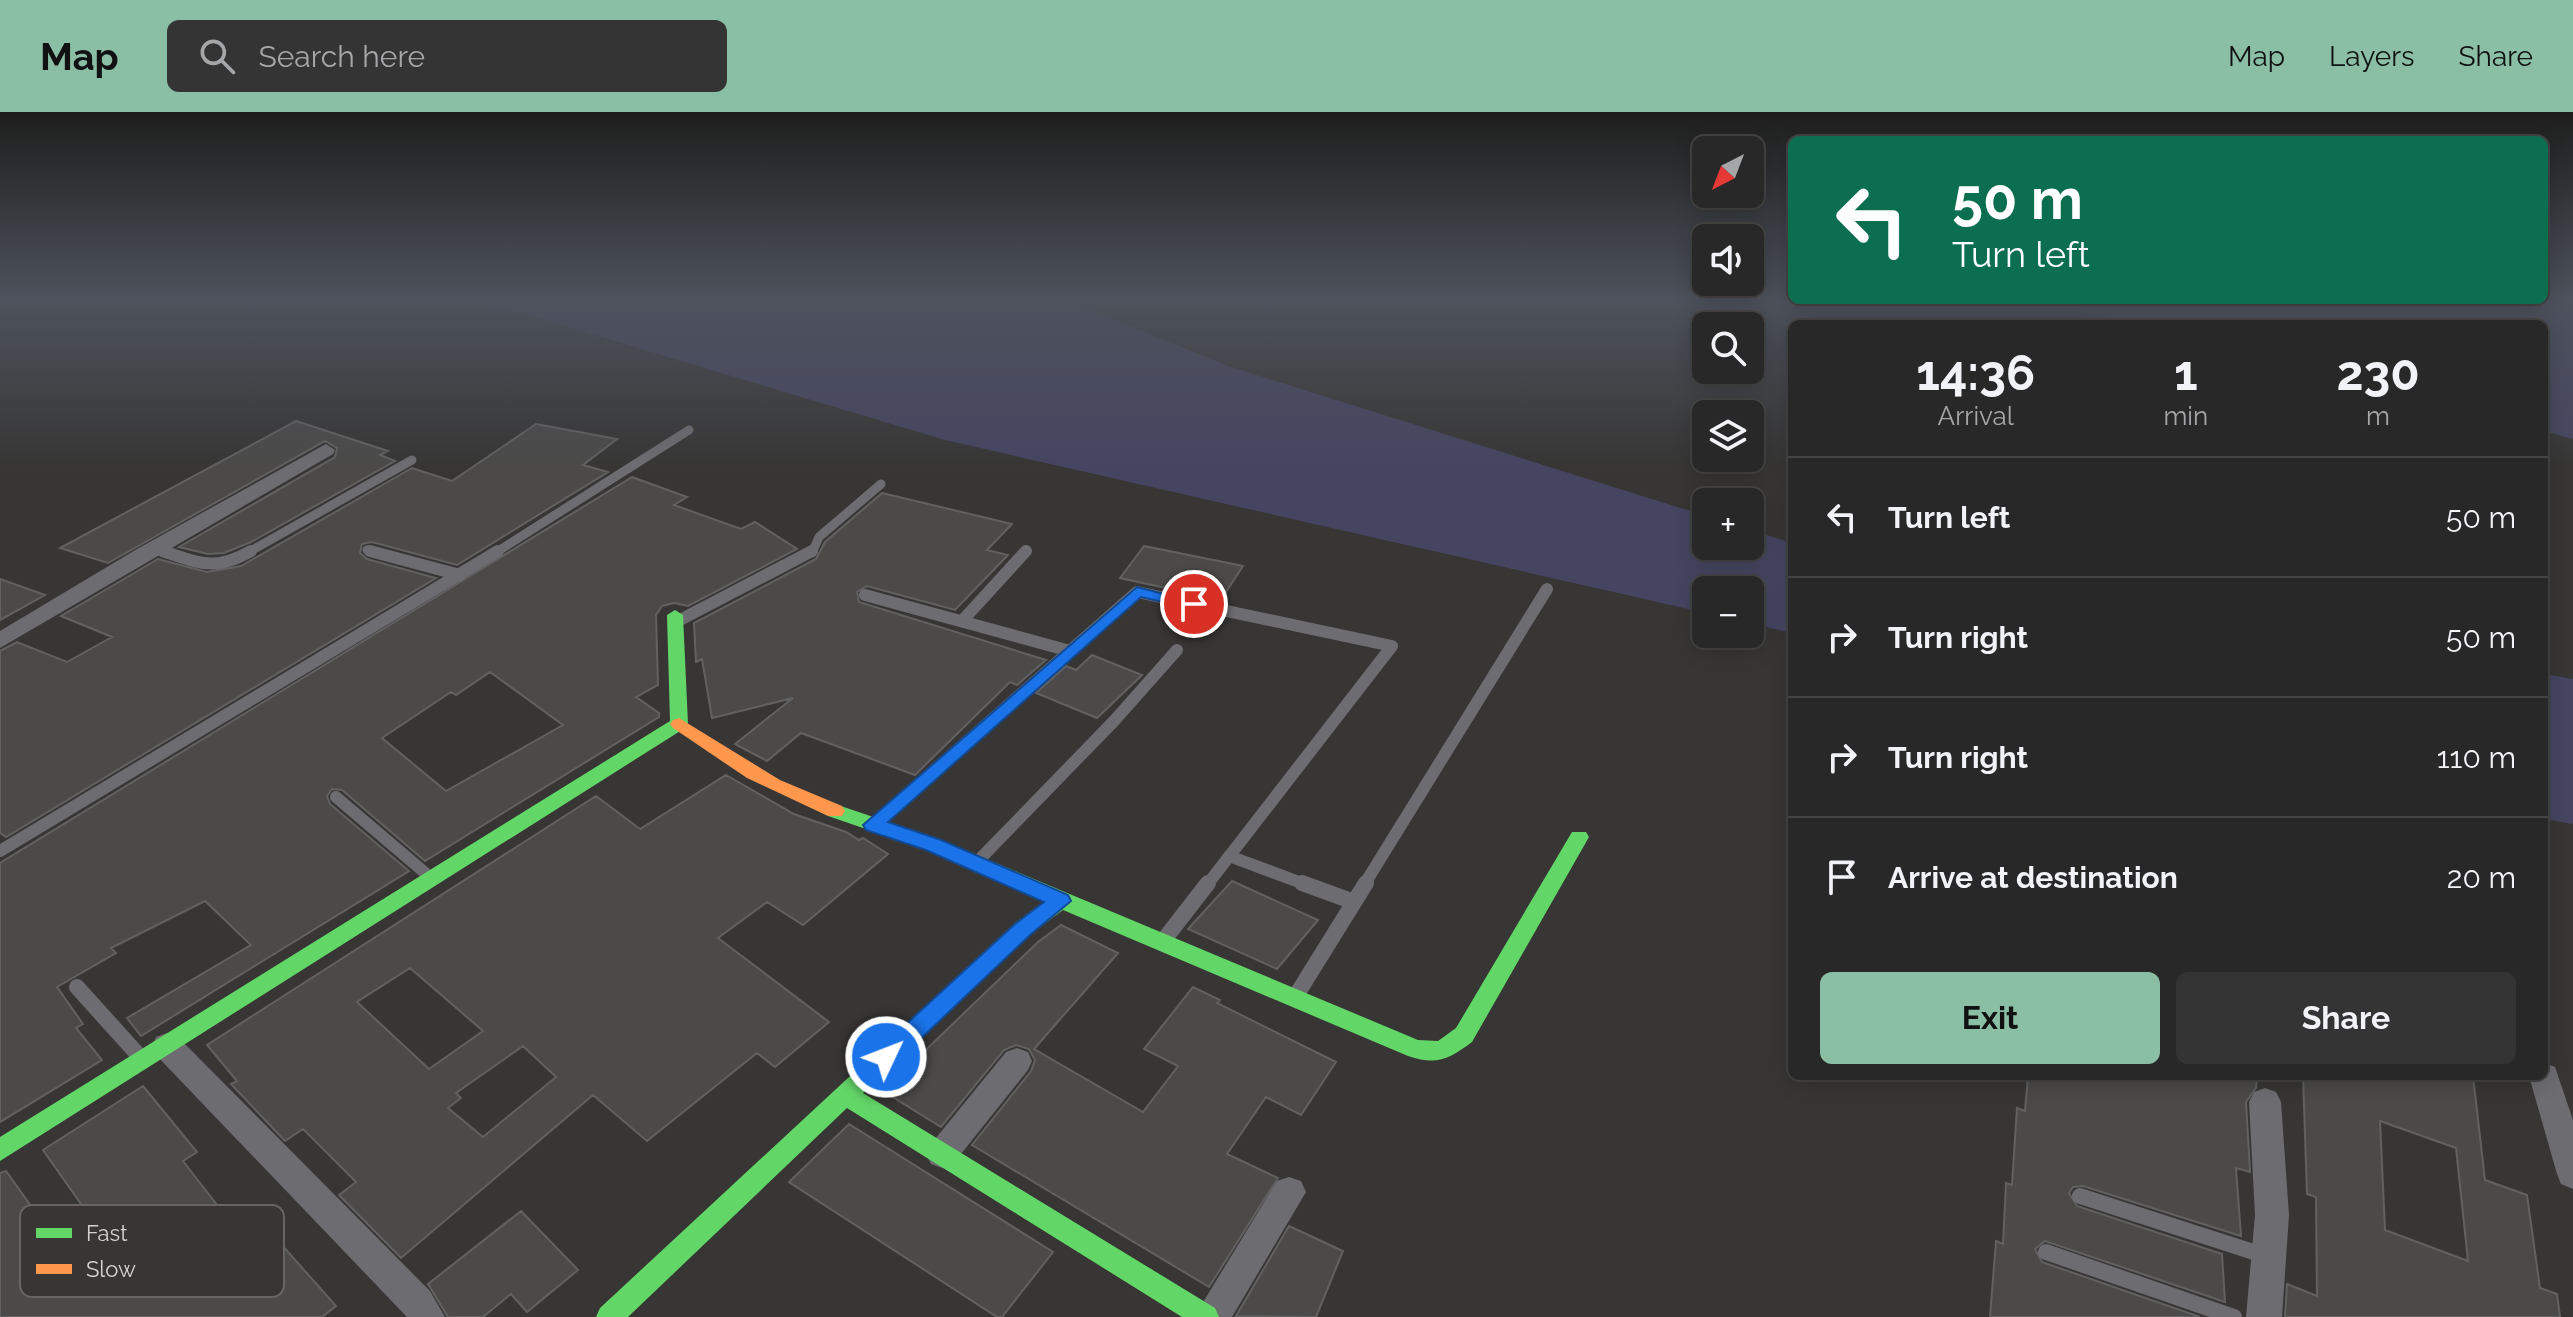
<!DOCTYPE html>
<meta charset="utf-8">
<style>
:root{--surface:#292828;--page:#353434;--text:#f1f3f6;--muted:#a5a6a8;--line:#454445;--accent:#8abfa5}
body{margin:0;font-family:Raleway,sans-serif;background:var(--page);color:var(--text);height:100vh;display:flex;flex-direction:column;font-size:30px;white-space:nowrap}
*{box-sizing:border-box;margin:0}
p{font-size:26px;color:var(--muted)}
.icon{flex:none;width:44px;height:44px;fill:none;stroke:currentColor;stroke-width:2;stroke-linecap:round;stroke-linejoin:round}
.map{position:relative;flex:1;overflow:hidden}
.panel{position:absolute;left:1788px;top:208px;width:760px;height:760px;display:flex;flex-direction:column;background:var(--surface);border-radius:12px;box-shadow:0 4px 20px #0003,0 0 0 2px var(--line)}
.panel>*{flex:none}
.hud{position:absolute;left:1788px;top:24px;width:760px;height:168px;border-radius:12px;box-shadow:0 4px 20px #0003,0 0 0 2px var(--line);background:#0b6e4f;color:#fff;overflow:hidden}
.needle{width:52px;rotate:222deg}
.fabs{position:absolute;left:1692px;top:24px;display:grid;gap:16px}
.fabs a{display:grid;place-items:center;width:72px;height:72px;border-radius:12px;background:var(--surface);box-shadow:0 4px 20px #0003,0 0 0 2px var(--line);font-size:40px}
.pin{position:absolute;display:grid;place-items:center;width:68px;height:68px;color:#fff;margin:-34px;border:4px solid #fff;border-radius:50%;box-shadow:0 2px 8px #0007}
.me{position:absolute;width:88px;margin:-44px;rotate:47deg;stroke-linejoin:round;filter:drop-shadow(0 0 6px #0008)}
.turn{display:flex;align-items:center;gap:28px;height:168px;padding:0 32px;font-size:36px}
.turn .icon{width:104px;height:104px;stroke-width:2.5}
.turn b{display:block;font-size:56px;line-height:68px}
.eta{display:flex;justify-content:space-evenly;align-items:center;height:136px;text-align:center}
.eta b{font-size:48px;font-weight:700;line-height:56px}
.primary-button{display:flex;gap:16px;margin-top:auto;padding:16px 32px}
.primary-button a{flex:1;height:92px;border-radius:12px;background:var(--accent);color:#111;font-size:32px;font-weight:700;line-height:92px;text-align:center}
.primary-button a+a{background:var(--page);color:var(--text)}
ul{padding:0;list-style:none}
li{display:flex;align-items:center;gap:24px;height:120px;padding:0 32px;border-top:2px solid var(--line)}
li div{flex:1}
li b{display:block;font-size:30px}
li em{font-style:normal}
header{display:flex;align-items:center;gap:48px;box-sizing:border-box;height:112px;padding:0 40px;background:var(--accent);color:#111}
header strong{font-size:38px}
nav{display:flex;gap:44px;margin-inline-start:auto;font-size:28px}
.search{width:560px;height:72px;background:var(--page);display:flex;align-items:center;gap:20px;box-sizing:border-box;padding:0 28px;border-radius:12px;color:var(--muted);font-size:30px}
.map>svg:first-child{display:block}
</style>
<header>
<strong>Map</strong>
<div class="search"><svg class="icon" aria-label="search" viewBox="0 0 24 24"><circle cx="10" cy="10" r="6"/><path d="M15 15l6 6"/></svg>Search here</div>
<nav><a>Map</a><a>Layers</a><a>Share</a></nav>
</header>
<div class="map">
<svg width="2573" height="1205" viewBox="0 0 2573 1205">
<rect width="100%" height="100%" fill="#373635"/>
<path fill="#464561" d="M471,186H1060L1228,254L1706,404V434H1750V418L1792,431V521L1750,511V478H1706V501L945,328Z
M2005,188H2529L2573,196V327L2544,319V212H2158Z
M2544,562L2573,567V712L2544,707Z"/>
<path fill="#4b4a49" stroke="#626161" stroke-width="2" fill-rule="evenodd" d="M296,309L388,339L380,343L395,349L251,430L224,441L208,442L179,435L335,345L337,336L325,329L108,451L60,436Z
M536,312L617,327L583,353L608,360L457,453L372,430L362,432L360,441L367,447L436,466L6,725L0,721V539L17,530L67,550L112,525L61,504L158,447L207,460L241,454L412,356L452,369Z
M632,365L687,385L674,393L741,417L755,410L797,437L688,494L674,491L662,494L656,503L658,573L636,585L659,601V605L425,749L342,678L332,677L327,684L330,692L409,759L141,924L127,906L251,833L205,789L111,836L116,841L57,875L83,912L76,916L102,948L0,1010V751ZM490,560L563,613L446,679L382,626L451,580L456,583Z
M882,381L1012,412L987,438L1008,443L955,498L867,474L857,480L859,490L1046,548L1017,573L1010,570L915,663L801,621L767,649L735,632L793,586L712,606L702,547L696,550L694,511L816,447L825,430Z
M1144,434L1243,454L1221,488L1120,466Z
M0,467L45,483L0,508Z
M1092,543L1142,563L1097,606L1036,581L1066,554L1076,558Z
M726,663L794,702L846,720L859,728L863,726L888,742L803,813L767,790L718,826L829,910L775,955L757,941L647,1029L593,983L401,1146L339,1083L356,1070L303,1017L285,1029L231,972L237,969L207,933L596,684L640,717ZM410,856L483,919L429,957L357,890ZM523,934L556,965L483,1025L448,996L461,986L456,981Z
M1232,769L1318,808L1277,857L1188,817Z
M1061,813L1118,841L1034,937L1143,1000L1178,954L1144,937L1193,875L1220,888L1217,891L1336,950L1301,1003L1266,985L1227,1042L1278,1066L1209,1175L972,1033L1031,959L1035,948L1029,937L1016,933L1004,938L941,1015L883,979L1038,830Z
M2028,964H2257L2256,976L2246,990L2250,1060L2236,1056L2241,1124L2083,1074L2073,1075L2069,1081L2077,1094L2222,1142L2225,1190L2045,1129L2035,1137L2042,1150L2200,1205H1990L1996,1129L2003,1132L2006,1071L2012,1073L2017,996L2025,999Z
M2303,964H2473L2485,1068L2527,1083L2540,1176L2557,1182L2560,1205H2285L2287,1172L2317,1184L2316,1085L2307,1082ZM2380,1009L2456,1036L2468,1149L2385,1118Z
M143,974L197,1040L183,1049L238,1120L258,1106L336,1194L322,1205H0V1061L6,1059L65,1142L100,1119L43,1038Z
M849,1012L1053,1140L1002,1205H997L789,1070Z
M521,1099L578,1158L527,1200L511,1182L483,1205H448L428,1172Z
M1289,1114L1343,1139L1316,1205L1236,1204Z"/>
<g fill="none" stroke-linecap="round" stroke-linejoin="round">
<path stroke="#6d6c70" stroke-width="9" d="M153,436L169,441
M367,438L378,441
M247,441L412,348
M495,441L689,318
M812,441L819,425L881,372"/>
<path stroke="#6d6c70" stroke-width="12" d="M162,439C200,451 214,460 251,439
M370,439L460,463
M865,483L1070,539
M678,509L812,439
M962,509L1026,439
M336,685L430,765
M873,712L1137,480L1392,534L1207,773
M0,739L498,439
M1229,744L1307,773
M976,751L1114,609L1177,538
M1364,773L1547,477"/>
<path stroke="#6d6c70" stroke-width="16" d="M1302,771L1354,790
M1163,829L1208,771
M77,875L141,946
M1297,882L1366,771
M2080,1084L2266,1144
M2046,1140L2234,1205"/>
<path fill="#6d6c70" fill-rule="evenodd" d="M326,332L335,338L333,342L0,536V519L137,437Z
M167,921L178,925L430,1179L445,1205H407L156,943L152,934L156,925Z
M1017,936L1028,940L1032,949L1028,958L953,1052L942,1056L931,1052L926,1042L931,1032L1006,940Z
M2544,951L2555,955L2573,1008V1077L2561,1072L2557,1062L2529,964H2544Z
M2265,976L2276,980L2281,990L2289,1103L2282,1205H2246L2255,1103L2249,990L2254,980Z
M1289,1065L1301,1069L1306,1080L1232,1205H1194L1277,1069Z"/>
<path fill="#63d668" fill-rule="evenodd" d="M675,498L683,503L688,612L685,616L0,1049V1025L670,609L667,503Z
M835,692L941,728L1418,928L1438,929L1456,916L1572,720H1586L1589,725L1472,930C1449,947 1437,954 1408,944L1063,798L1029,823L863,981L1215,1196L1219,1205H1182L847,996L628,1205H596L600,1196L1015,811L1044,790L927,738L828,704L825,699L828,694Z"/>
<path fill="#ff974d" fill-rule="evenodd" d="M679,606L780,668L842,694L845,699L842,704H828L747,666L673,616L670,612L673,608Z"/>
</g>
<linearGradient id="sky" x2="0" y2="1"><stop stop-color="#1e1e1d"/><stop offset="0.53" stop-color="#4d525c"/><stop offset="1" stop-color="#4d525c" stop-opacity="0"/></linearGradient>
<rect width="2573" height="354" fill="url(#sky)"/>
<path fill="#1a73e8" stroke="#114b97" stroke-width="2" d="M1137,475L1202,492L1194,497L1141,485L888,710L941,728L1068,783L1071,789L1030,823L895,951L886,954L878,951L875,945L878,938L1015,812L1044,790L926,738L866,718L863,713Z"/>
<rect x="20" y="1093" width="264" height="92" rx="12" fill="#383534" stroke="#676463" stroke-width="2"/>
<rect x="36" y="1116" width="36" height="10" fill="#63d668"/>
<rect x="36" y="1152" width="36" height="10" fill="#ff974d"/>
<g font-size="22" fill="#d4d3d2">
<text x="86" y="1129">Fast</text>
<text x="86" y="1165">Slow</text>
</g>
</svg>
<div class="fabs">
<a><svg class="needle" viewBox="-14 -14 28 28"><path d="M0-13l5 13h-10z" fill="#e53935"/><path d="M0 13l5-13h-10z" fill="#a5a6a8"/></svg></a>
<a><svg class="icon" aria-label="sound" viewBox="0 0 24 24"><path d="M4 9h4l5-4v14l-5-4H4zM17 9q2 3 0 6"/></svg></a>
<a><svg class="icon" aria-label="search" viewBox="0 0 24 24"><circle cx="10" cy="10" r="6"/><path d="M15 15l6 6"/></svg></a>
<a><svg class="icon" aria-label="layers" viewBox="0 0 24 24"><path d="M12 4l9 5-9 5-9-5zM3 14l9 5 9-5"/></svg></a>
<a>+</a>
<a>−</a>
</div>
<div class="pin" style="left:1194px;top:492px;background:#d93025"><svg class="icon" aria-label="arrive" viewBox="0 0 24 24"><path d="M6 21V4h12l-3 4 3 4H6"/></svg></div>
<svg class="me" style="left:886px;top:945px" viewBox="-20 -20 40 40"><circle r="17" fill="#1a73e8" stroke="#fff" stroke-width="3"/><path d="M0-11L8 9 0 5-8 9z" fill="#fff"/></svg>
<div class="hud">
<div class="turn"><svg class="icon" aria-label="left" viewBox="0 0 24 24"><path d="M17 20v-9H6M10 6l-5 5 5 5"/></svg><div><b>50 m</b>Turn left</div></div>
</div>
<section class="panel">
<div class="eta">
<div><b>14:36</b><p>Arrival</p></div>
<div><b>1</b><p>min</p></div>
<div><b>230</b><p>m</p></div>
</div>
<ul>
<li><svg class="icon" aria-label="left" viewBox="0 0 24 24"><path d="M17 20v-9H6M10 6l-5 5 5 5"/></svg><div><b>Turn left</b></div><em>50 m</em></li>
<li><svg class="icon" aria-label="right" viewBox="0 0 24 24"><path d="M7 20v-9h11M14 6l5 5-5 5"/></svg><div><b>Turn right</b></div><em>50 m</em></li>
<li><svg class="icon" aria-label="right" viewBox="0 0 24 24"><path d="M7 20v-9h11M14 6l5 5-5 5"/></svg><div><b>Turn right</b></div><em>110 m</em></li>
<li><svg class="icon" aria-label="arrive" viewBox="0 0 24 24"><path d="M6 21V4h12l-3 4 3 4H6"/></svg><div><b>Arrive at destination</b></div><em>20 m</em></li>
</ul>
<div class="primary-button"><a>Exit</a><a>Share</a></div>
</section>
</div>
